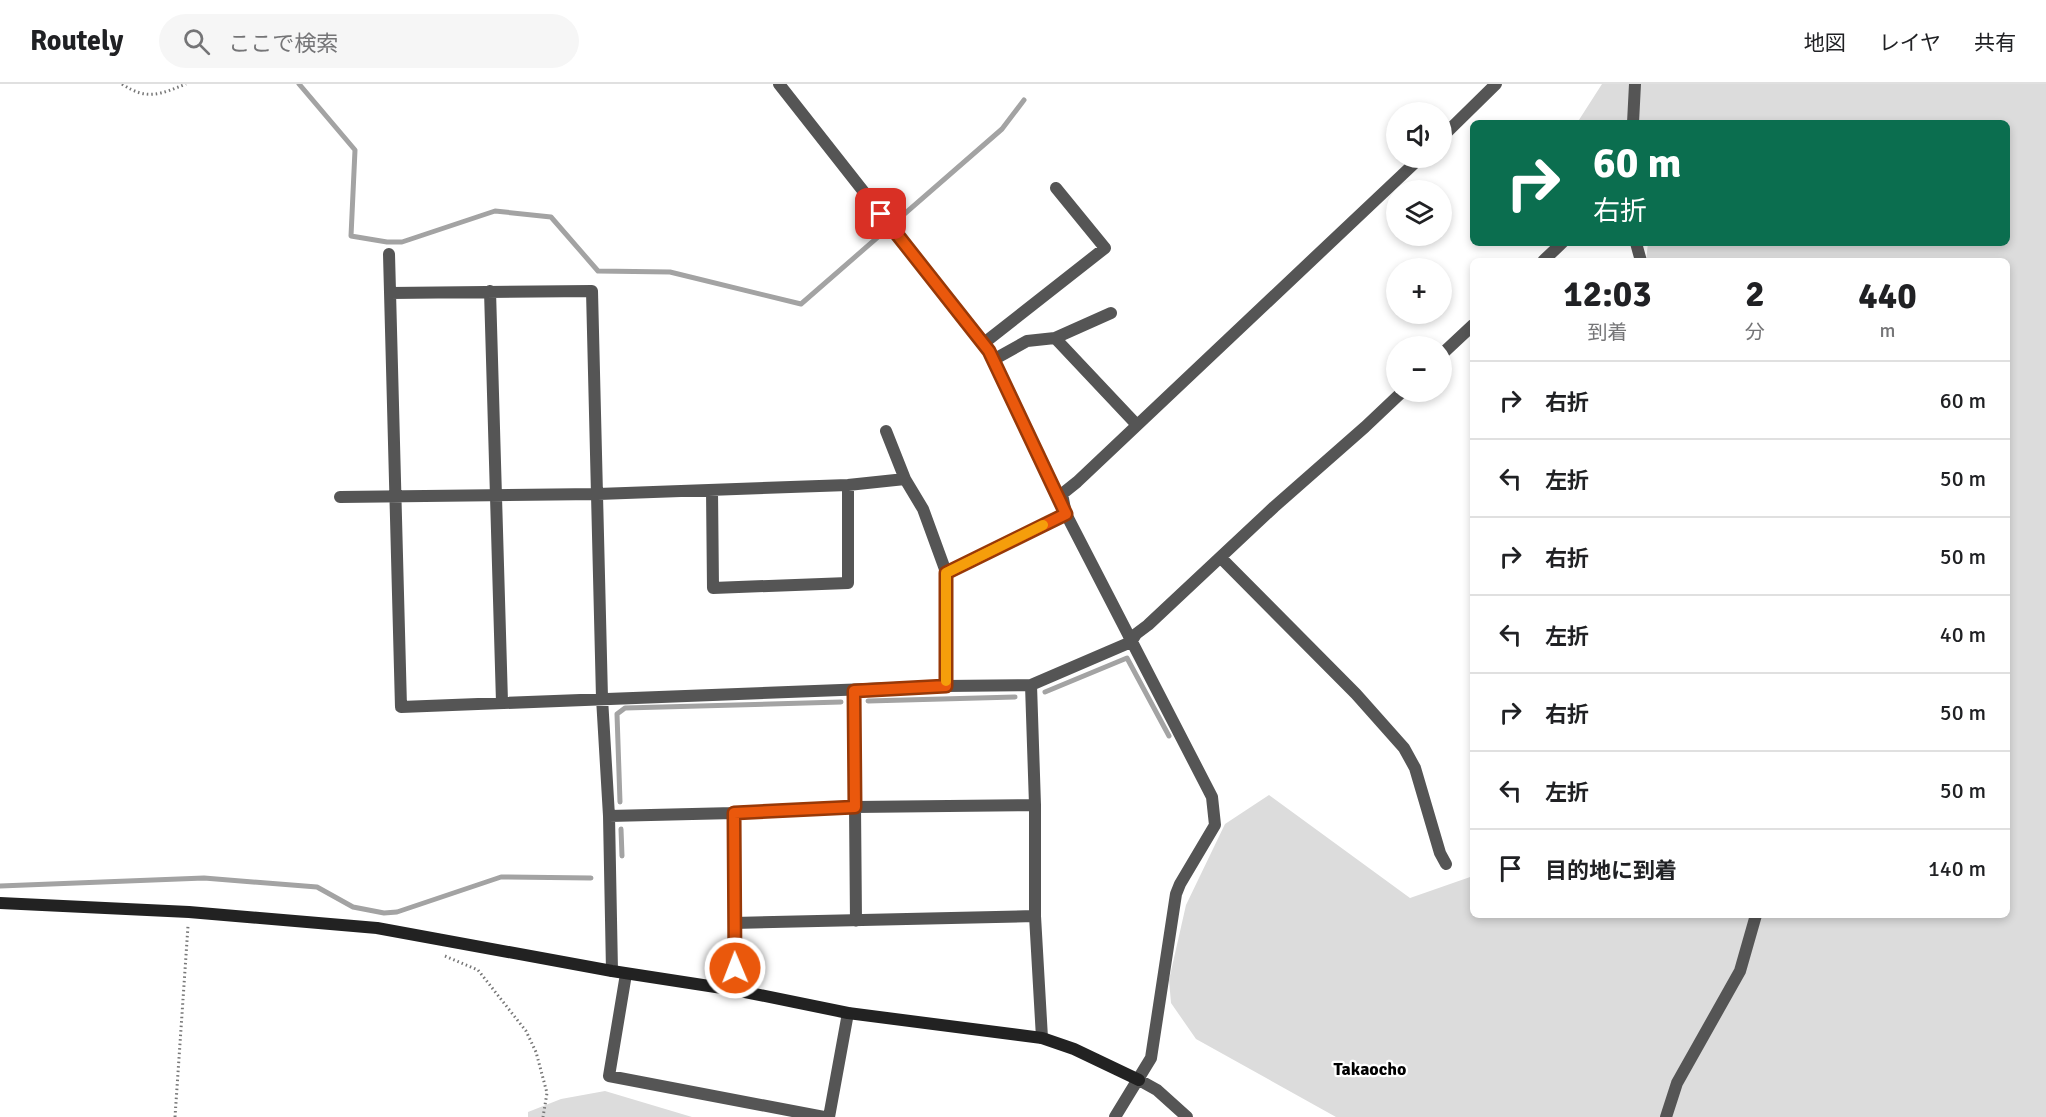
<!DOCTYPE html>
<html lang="ja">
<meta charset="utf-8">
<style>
:root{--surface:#fff;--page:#f6f6f6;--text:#202124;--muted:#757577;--line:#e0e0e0}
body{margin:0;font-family:Signika,"Noto Sans JP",sans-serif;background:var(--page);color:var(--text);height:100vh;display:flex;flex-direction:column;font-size:22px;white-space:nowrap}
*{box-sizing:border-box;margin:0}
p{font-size:20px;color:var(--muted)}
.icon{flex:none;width:33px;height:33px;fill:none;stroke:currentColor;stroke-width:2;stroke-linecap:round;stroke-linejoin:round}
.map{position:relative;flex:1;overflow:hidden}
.drawer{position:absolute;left:1470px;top:174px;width:540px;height:660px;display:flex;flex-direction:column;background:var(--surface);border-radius:9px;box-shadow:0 3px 9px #0003}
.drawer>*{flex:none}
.guide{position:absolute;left:1470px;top:36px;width:540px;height:126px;border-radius:9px;box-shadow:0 3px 9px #0003;background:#0b6e4f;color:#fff;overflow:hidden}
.buttons{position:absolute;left:1386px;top:18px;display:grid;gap:12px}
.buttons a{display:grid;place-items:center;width:66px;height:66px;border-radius:50%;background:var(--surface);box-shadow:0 3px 9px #0003;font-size:30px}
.pin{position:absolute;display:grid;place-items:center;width:51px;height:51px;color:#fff;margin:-26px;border-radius:12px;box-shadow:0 3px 9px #0006}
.me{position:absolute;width:66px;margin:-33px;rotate:359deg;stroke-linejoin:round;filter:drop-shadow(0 0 4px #0008)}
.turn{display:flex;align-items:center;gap:21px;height:126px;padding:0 24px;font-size:27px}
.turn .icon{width:78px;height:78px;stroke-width:2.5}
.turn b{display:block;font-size:42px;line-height:51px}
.eta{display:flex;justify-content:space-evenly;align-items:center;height:102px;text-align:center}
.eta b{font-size:36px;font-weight:800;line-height:42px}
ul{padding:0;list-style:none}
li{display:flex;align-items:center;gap:18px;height:78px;padding:0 24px;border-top:2px solid var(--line)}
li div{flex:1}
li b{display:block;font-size:22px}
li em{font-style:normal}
header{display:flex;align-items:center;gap:36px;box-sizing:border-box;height:84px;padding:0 30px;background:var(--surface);border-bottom:2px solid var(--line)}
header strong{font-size:28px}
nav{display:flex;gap:33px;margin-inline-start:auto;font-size:21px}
.search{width:420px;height:54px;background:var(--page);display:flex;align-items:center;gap:15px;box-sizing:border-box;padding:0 21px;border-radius:33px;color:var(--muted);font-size:22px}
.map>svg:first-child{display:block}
</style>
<header>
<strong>Routely</strong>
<div class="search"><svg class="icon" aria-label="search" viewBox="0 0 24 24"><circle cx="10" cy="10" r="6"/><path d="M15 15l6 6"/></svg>ここで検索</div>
<nav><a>地図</a><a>レイヤ</a><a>共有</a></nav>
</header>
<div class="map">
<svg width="2046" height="1033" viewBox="0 0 2046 1033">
<rect width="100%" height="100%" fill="#fff"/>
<path fill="#dcdcdc" d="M1602,0H2046V1033H1336L1196,955L1171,919L1169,896L1186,821L1225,740L1269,711L1410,814L1473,792V831H2007V177H1646L1648,159H2007V39H1577Z
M605,1007L692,1033H528V1028L561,1015Z"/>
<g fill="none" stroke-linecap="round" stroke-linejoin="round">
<path stroke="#a3a3a3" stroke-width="5" d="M299,0L355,66L351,152L387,158H402L495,127L551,133L598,187L670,188L801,220L1002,45L1024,16
M1045,608L1127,574L1169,652
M868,617L1015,613
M620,718L617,630L625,624L841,618
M621,745L622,772
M0,802L204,794L317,803L353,823L384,829L397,828L501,793L591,794"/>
<path stroke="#777" stroke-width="3" stroke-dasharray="1.5 3" stroke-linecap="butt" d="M122,0C147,17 161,10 186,0
M445,872L478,886L526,947L536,968L547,1009L543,1033
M175,1033L188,842"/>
<path stroke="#555" stroke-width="12" d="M779,0L989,267L1066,430L1212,713L1215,741L1180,800L1176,810L1151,974L1115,1033
M1633,39L1635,0
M1442,53L1496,0
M1636,159L1641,177
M389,170L401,623L946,602L1031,601L1131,558L1136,550L1148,541L1274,423L1365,343L1402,308
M1543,177L1562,159
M490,207L502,618
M390,209L592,207L602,614L609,732L612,887
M1055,254L1111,229
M984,259L1105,164L1056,104
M1442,270L1473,241
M993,276L1027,257L1055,254L1137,341
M886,347L905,395L923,425L946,488
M712,406L713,504L848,499V401
M340,413L598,410L848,401L905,395
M1221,474L1356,610L1404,664L1415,684L1440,769L1446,780
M1031,601L1035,721V832L1042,954
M946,602V488L1066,430L1062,410L1077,398L1420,74
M854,607L856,837
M734,729L735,906
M609,732L734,729L855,723L1035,721
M734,839L1035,832
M626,890L609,992L824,1033
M1139,996L1157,1006L1187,1033
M829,1033L848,929
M1666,1033L1677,999L1740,887L1756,831"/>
<path stroke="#222" stroke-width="12" d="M0,819L189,828L377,844L612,887L735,906L848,929L1042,954L1074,965L1139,996"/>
</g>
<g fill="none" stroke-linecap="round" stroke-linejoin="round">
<g stroke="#983908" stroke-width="15">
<path id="route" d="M735,884L734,729L855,723L854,607L946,602V489L1066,430L989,267L881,130"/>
</g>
<use href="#route" stroke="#ea580c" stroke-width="10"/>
<path stroke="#f59e0b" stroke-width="10" d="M946,597V489L1043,441"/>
</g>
<g text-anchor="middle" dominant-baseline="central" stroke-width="4.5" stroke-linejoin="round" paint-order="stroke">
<g font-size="18" font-weight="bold" fill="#000" stroke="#fff">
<text x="1370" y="985">Takaocho</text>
</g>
</g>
</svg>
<div class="buttons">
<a><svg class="icon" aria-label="sound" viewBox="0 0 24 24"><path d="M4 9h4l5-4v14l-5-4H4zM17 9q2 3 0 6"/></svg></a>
<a><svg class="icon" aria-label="layers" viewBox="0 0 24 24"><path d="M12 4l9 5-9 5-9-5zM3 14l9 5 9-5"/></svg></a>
<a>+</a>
<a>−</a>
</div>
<div class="pin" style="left:881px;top:130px;background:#d93025"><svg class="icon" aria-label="arrive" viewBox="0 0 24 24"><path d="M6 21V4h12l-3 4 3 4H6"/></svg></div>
<svg class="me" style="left:735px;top:884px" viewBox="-20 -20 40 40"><circle r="17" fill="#ea580c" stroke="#fff" stroke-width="3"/><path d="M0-11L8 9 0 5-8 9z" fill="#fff"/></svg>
<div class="guide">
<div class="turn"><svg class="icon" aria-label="right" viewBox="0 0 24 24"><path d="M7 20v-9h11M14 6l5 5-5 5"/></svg><div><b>60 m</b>右折</div></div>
</div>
<section class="drawer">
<div class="eta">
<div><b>12:03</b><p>到着</p></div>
<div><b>2</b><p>分</p></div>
<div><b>440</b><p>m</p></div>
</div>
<ul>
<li><svg class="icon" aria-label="right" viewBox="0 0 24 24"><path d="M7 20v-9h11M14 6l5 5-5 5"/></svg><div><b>右折</b></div><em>60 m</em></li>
<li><svg class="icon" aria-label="left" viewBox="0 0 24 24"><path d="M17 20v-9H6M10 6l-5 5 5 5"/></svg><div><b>左折</b></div><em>50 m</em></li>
<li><svg class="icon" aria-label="right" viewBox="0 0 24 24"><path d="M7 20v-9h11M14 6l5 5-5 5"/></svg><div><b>右折</b></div><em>50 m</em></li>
<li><svg class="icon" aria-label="left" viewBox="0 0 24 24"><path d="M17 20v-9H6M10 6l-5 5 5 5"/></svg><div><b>左折</b></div><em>40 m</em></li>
<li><svg class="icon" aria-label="right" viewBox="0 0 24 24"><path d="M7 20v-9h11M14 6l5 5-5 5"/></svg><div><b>右折</b></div><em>50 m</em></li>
<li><svg class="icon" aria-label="left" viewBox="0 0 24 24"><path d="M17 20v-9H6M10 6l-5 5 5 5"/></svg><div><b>左折</b></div><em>50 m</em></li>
<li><svg class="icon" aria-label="arrive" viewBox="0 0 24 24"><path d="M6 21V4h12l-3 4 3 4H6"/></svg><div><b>目的地に到着</b></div><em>140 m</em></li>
</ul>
</section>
</div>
